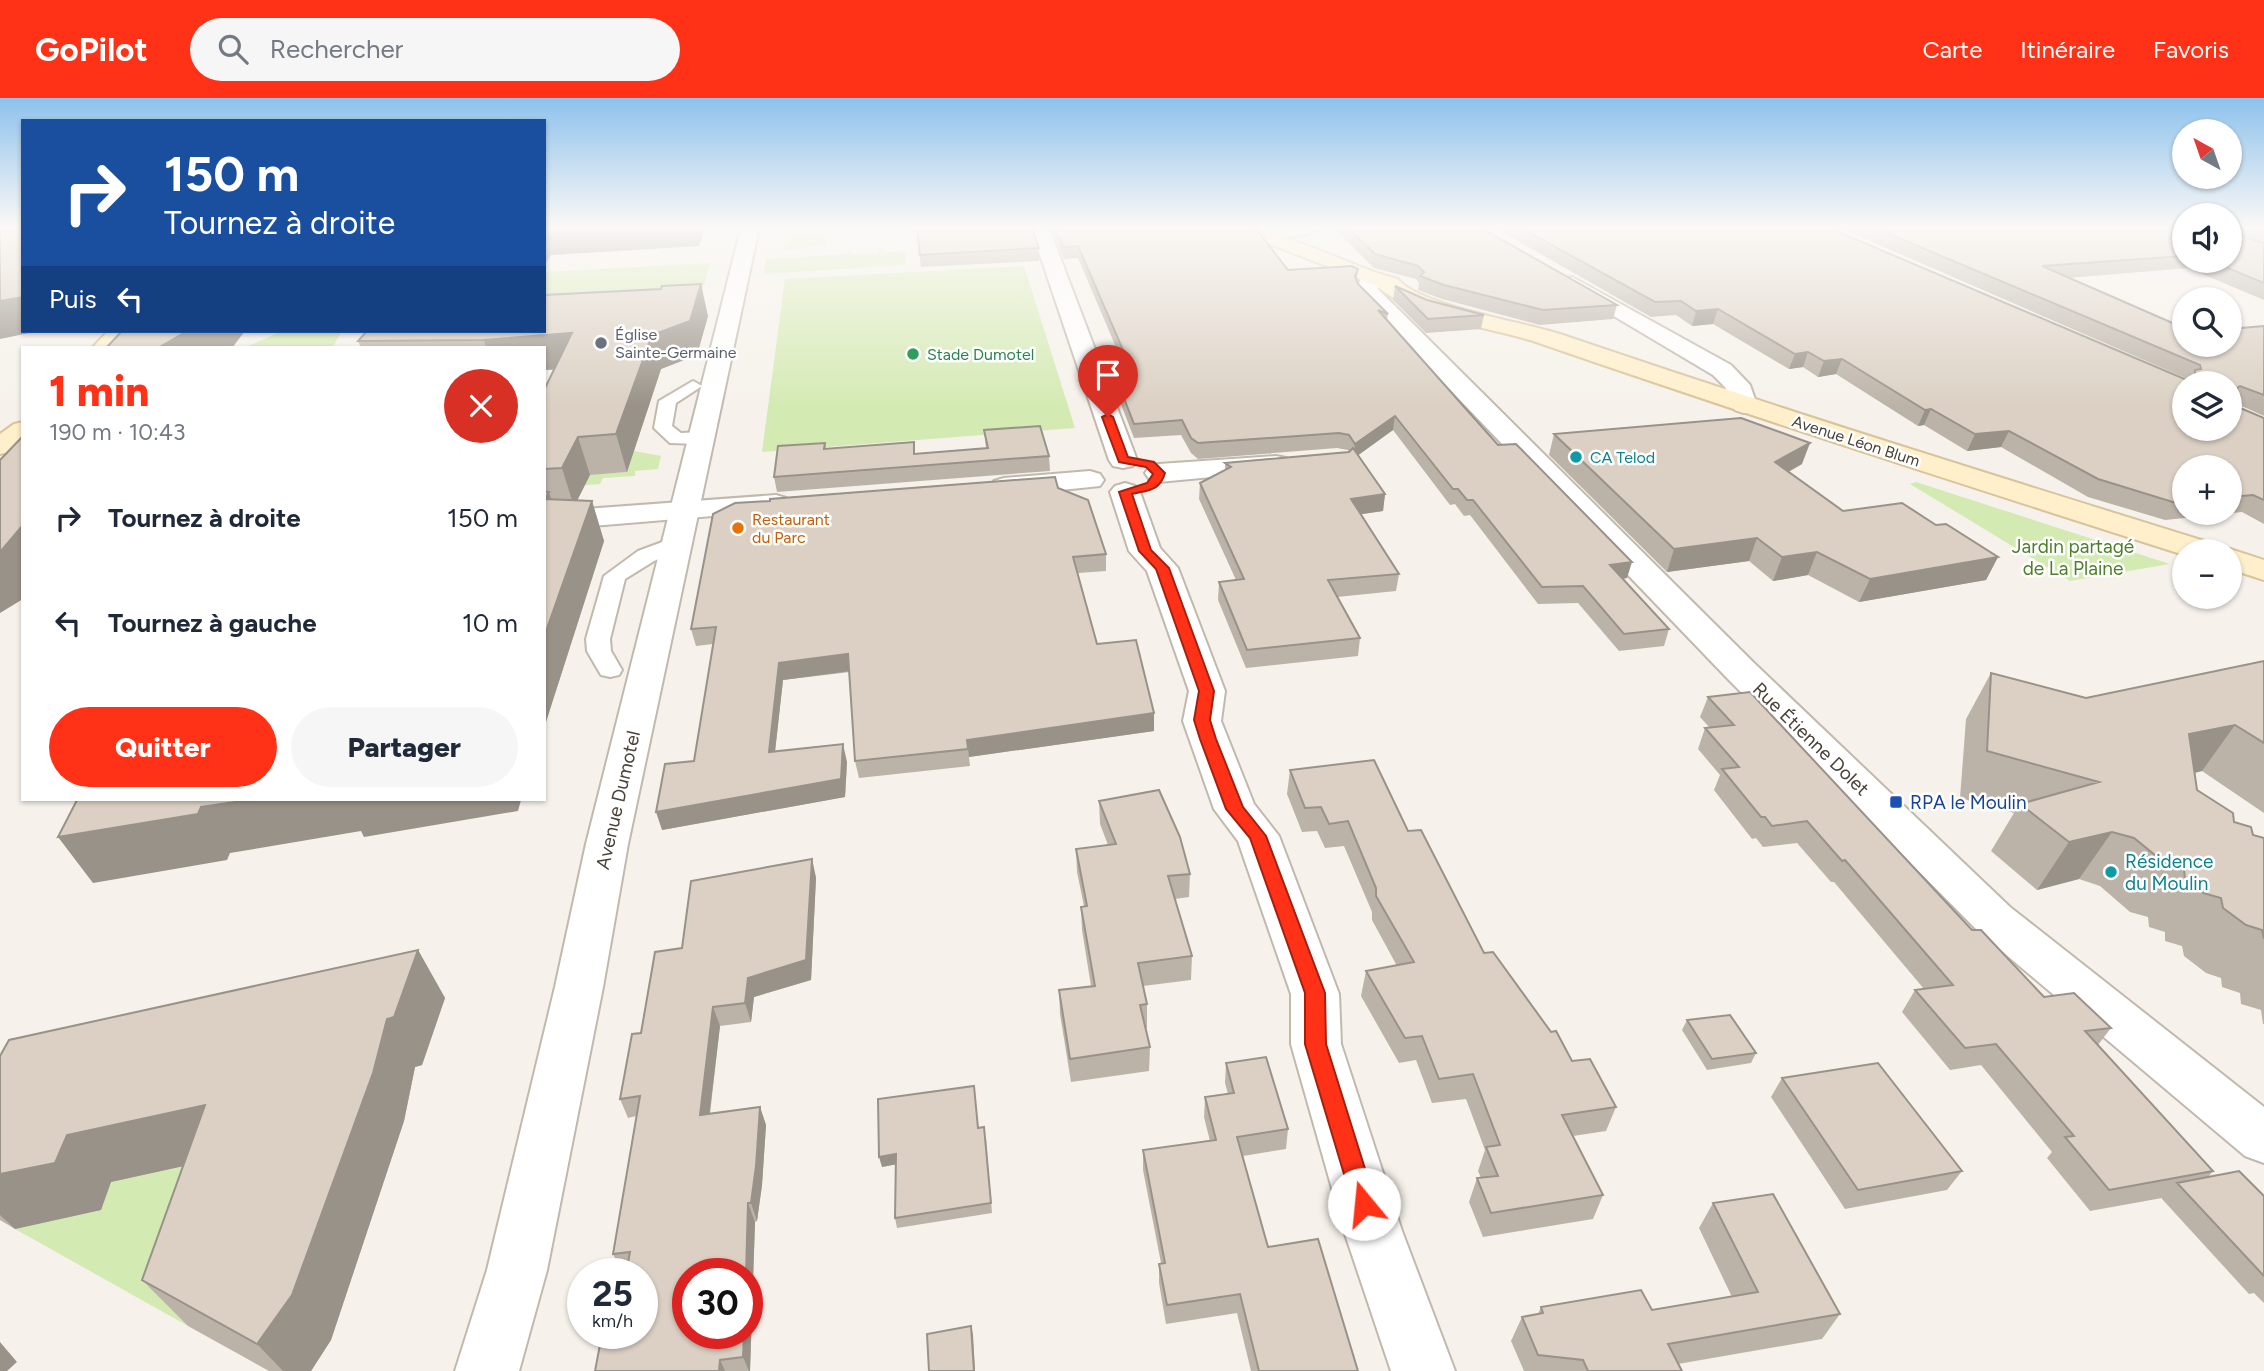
<!DOCTYPE html>
<html lang="fr">
<meta charset="utf-8">
<style>
:root{--surface:#fff;--page:#f6f6f7;--text:#1f2937;--muted:#747a83;--accent:#ff3218}
body{margin:0;font-family:Figtree,sans-serif;background:var(--page);color:var(--text);height:100vh;display:flex;flex-direction:column;font-size:26px;white-space:nowrap}
*{box-sizing:border-box;margin:0}
p{font-size:23px;color:var(--muted)}
.icon{flex:none;width:38px;height:38px;fill:none;stroke:currentColor;stroke-width:2;stroke-linecap:round;stroke-linejoin:round}
.map{position:relative;flex:1;overflow:hidden}
.panel{position:absolute;left:21px;top:248px;width:525px;height:455px;display:flex;flex-direction:column;background:var(--surface);border-radius:0px;box-shadow:0 2px 5px #0004}
.panel>*{flex:none}
.guide{position:absolute;left:21px;top:21px;width:525px;height:214px;border-radius:0px;box-shadow:0 2px 5px #0004;background:#1a4fa0;color:#fff;overflow:hidden}
.needle{width:46px;rotate:320deg}
.buttons{position:absolute;left:2172px;top:21px;display:grid;gap:14px}
.buttons a{display:grid;place-items:center;width:70px;height:70px;border-radius:50%;background:var(--surface);box-shadow:0 2px 5px #0004;font-size:35px}
.speed{position:absolute;left:567px;top:1160px;display:flex;gap:14px;font-size:35px;font-weight:700;text-align:center}
.speed>*{display:grid;place-content:center;width:91px;height:91px;border-radius:50%;background:var(--surface);box-shadow:0 2px 5px #0004;line-height:1}
.speed small{font-size:18px;font-weight:400}
.speed .limit{border:10px solid #d22;background:#fff;color:#111}
.pin{position:absolute;display:grid;place-items:center;width:60px;height:60px;color:#fff;margin:-72px -30px;border-radius:50% 50% 50% 0;rotate:-45deg;box-shadow:0 0 7px #0007}
.pin .icon{rotate:45deg}
.me{position:absolute;width:77px;margin:-38px;rotate:343deg;stroke-linejoin:round;filter:drop-shadow(0 0 5px #0008)}
.turn{display:flex;align-items:center;gap:24px;height:147px;padding:0 28px;font-size:32px}
.turn .icon{width:91px;height:91px;stroke-width:2.5}
.turn b{display:block;font-size:49px;line-height:60px}
.then{display:flex;align-items:center;height:66px;padding:0 28px;background:#0003;gap:14px;font-size:26px}
.round{display:grid;place-items:center;flex:none;width:74px;height:74px;border-radius:37px;background:var(--page)}
.overview{display:flex;align-items:center;justify-content:space-between;height:119px;padding:0 28px}
h1{font-size:42px;font-weight:800;line-height:52px;color:var(--accent)}
.cta{display:flex;gap:14px;margin-top:auto;padding:14px 28px}
.cta a{flex:1;height:80px;border-radius:42px;background:var(--accent);color:#fff;font-size:28px;font-weight:800;line-height:80px;text-align:center}
.cta a+a{background:var(--page);color:var(--text)}
ul{padding:0;list-style:none}
li{display:flex;align-items:center;gap:21px;height:105px;padding:0 28px}
li div{flex:1}
li b{display:block;font-size:26px}
li em{font-style:normal}
header{display:flex;align-items:center;gap:42px;box-sizing:border-box;height:98px;padding:0 35px;background:var(--accent);color:#fff}
header strong{font-size:33px}
nav{display:flex;gap:38px;margin-inline-start:auto;font-size:24px}
.search{width:490px;height:63px;background:var(--page);display:flex;align-items:center;gap:18px;box-sizing:border-box;padding:0 24px;border-radius:38px;color:var(--muted);font-size:26px}
.map>svg:first-child{display:block}
</style>
<header>
<strong>GoPilot</strong>
<div class="search"><svg class="icon" aria-label="search" viewBox="0 0 24 24"><circle cx="10" cy="10" r="6"/><path d="M15 15l6 6"/></svg>Rechercher</div>
<nav><a>Carte</a><a>Itinéraire</a><a>Favoris</a></nav>
</header>
<div class="map">
<svg width="2264" height="1273" viewBox="0 0 2264 1273">
<rect width="100%" height="100%" fill="#f6f2eb"/>
<path fill="#d4eab3" d="M795,130H823L826,147L781,153L790,138H796Z
M883,150L884,154L905,153L906,167L764,176L766,161L846,156L850,153L851,156L878,155L877,151Z
M710,165L697,213L544,230V174Z
M1024,168L1075,330L762,354L785,181Z
M282,233H342L332,250H244Z
M634,353L661,358L658,371L635,373V378L603,380L600,386L577,388L544,380L627,374Z
M1916,384L2170,466L2070,483L1910,386Z
M184,1056L188,1228L15,1131L101,1112L111,1084L181,1069Z"/>
<g fill="none" stroke-linecap="round" stroke-linejoin="round">
<g stroke="#c2b9ad" stroke-width="4">
<path id="service" d="M693,283L702,288L676,305L672,328L681,335L700,334L709,340L700,346L670,345L654,330L659,303Z
M676,439L684,440L687,445L684,450L654,463L625,481L610,541L611,553L622,572L619,577L610,579L601,577L587,553L586,541L604,478L638,453Z"/>
</g>
<g stroke="#c2b9ad" stroke-width="4">
<path id="minor" d="M1031,130H1049L1137,362L1133,368L1123,370L1113,368L1109,362Z
M1273,130H1317L1308,136L1264,143L1254,137L1257,133Z
M1370,174L1377,176L1380,180L1378,191L1393,206L1754,565L2010,809L2264,1009V1065L2245,1058L1978,833L1728,581L1359,197L1356,192L1363,176Z
M1572,179L1731,267L1750,287L1757,307L1753,312L1744,315L1735,312L1725,289L1713,277L1565,189L1561,185L1565,181Z
M1276,358L1286,360L1290,366L1286,372L1159,384L1149,381L1145,375L1149,369L1159,366Z
M1090,373L1100,376L1104,382L1100,388L1004,398L994,395L990,389L994,383L1004,380Z
M1125,385L1135,388L1140,394L1160,450L1178,470L1225,593L1221,623L1254,706L1279,738L1339,896L1341,946L1402,1133L1455,1273H1391L1344,1133L1291,946V896L1238,743L1214,711L1183,623L1189,593L1147,473L1129,453L1110,394L1115,388Z
M776,397L786,400L791,406L786,412L544,432V414Z"/>
</g>
<g stroke="#c2b9ad" stroke-width="4">
<path id="tertiary" d="M741,130H759L628,746L603,889L547,1172L519,1273H455L487,1172L555,889L586,746Z"/>
</g>
<g stroke="#d7c49a" stroke-width="4">
<path id="secondary" d="M1237,130H1262L1377,175L1398,181C1417,207 1523,224 1560,236C1777,310 1995,378 2214,446L2219,453H2184V457C1968,388 1753,319 1539,245C1486,227 1419,224 1375,187L1239,134Z
M108,233H132L117,250H92Z
M23,324V345L10,354L0,356V336L14,326Z
M2230,451L2264,462V482L2230,471V453H2223Z"/>
</g>
<use href="#service" fill="#fff" fill-rule="evenodd"/>
<use href="#minor" fill="#fff" fill-rule="evenodd"/>
<use href="#tertiary" fill="#fff" fill-rule="evenodd"/>
<use href="#secondary" fill="#fff0cb" fill-rule="evenodd"/>
</g>
<path fill="#bcb3a8" fill-rule="evenodd" d="M916,130L1039,150V163L921,169Z
M1051,130H1252L1288,172L1358,171L1357,183L1358,186L1388,216L1387,222L1498,347L1627,480L1623,481L1669,531L1664,548L1619,553L1578,505L1538,506L1470,417L1464,418L1455,406L1450,407L1393,332L1358,357L1385,396L1383,413L1361,416L1399,476L1396,493L1337,499L1360,540L1358,558L1246,570L1218,502L1219,484L1236,482L1199,401L1200,385L1225,372V365L1348,354V352L1337,350L1198,361L1191,355L1181,337L1134,340L1112,283V269L1124,268L1078,160L1064,161Z
M1334,130H1481L1617,207L1613,221L1540,227L1442,201L1418,192L1419,185L1416,181L1374,170Z
M1495,130H1829L2189,283L2190,282L1840,130H2184V163H2230V130H2264V143L2235,135V136L2264,145V202L2188,170L2068,180L2184,247L2264,228V318L2237,306L2238,309L2264,320V426L2242,414L2165,422L2088,399L2001,349L1967,353L1924,327L1918,328L1836,276L1818,279L1803,269L1789,271L1713,226L1692,228L1676,217L1651,219ZM2184,369H2230V415H2184Z
M1395,188L1427,202L1484,217L1481,231L1426,235L1393,202Z
M708,218L697,257L661,271L627,374L590,377L577,402L592,403L604,443L544,630V292L554,272H544V250H361L358,243Z
M984,332L1049,358L1050,373L777,394L774,379L825,345L826,351L915,356L986,350Z
M1554,336L1802,366L1788,374L1843,413L1936,427L1998,459L1986,482L1859,504L1808,477L1773,483L1749,463L1667,474L1549,357Z
M1058,390L1106,456V473L1078,475L1097,546L1154,633L969,659L970,668L859,680L855,663L850,574L783,582L775,653L847,664L845,699L662,732L694,663L713,546L696,548L691,531Z
M2264,563V715L2202,673L2195,675L2197,692L2234,724L2253,737L2264,740V926H2263L2261,912L2241,906L2240,895L2222,889L2221,880L2206,875L2184,858L2182,848L2165,843V834L2149,829L2148,819L2130,814L2100,788L2079,781L2037,792L1991,753L2014,715L1960,700L1966,621L1991,575L2086,600Z
M1708,599L1972,832L2044,899L2111,930L2098,947L2213,1073L2208,1079L2264,1098V1205L2254,1195L2249,1196L2162,1101V1100L2090,1113L2047,1060L2052,1054L1981,967L1950,972L1902,914L1915,892L1924,891L1834,784H1831L1797,745L1763,749L1756,740L1752,741L1714,692L1720,677L1698,651L1705,630H1710L1700,619Z
M1290,672L1408,733L1484,855L1572,963L1616,1009L1606,1033L1573,1038L1603,1097L1593,1121L1483,1139L1469,1104L1477,1080H1481L1478,1073L1485,1052L1466,1001L1432,1005L1416,962L1399,965L1361,898L1366,873L1397,868L1372,822V814L1344,748L1325,750L1317,733L1302,734L1287,696Z
M1099,703L1190,776L1189,799L1175,801L1192,858L1191,882L1143,888L1147,906V930H1145L1150,949L1149,973L1071,984L1060,916L1059,892L1091,888L1082,832L1081,809L1084,808L1077,774L1076,751L1108,747L1100,726Z
M812,761L816,780L811,882L754,899L751,924L720,928L710,1016L760,1009L766,1027L762,1087L757,1123L755,1124L750,1273H595L642,1236L626,1174H622L613,1156L636,1018L628,1020L620,1001L682,850Z
M418,852L445,900L422,967L415,969L404,1023L331,1242L311,1273H269L188,1228L142,1182L183,1068L111,1084L101,1112L15,1131L0,1122V958Z
M1687,922L1756,955L1751,965L1707,972L1682,932Z
M1226,965L1288,1031L1286,1051L1243,1058L1268,1149L1358,1273H1251L1237,1215L1166,1226L1159,1185V1166L1161,1165L1143,1072V1052L1210,1043L1204,1019L1205,999L1228,996L1225,985Z
M1782,980L1962,1073L1947,1092L1845,1111L1771,999Z
M979,1030L986,1040L992,1115L897,1130L895,1120L896,1066L882,1069Z
M1713,1105L1840,1216L1822,1241L1678,1266L1682,1273H1524L1511,1243L1522,1219L1538,1216L1541,1209L1652,1212L1732,1199L1699,1130Z"/>
<path fill="#999288" d="M544,130H705L699,148L551,157L544,168Z
M701,186L708,218L697,257L661,271L627,374L616,336L652,237Z
M23,199V233H39L0,241V203Z
M1718,211L1713,226L1692,228L1696,213Z
M187,233H245L232,250H158Z
M572,235L582,269L544,272V250H486L484,242Z
M1808,254L1803,269L1789,271L1795,256Z
M1842,261L1836,276L1818,279L1824,263Z
M1931,311L1924,327L1918,328L1925,312Z
M1395,318L1393,332L1353,361L1355,346Z
M2009,333L2001,349L1967,353L1975,336Z
M578,339L590,377L574,409L562,370Z
M1810,345L1802,366L1767,386L1775,364Z
M549,394L562,433L545,401Z
M1385,396L1383,413L1349,418L1351,401Z
M592,403L604,443L544,630V539Z
M23,427V501L0,515V454Z
M1757,440L1749,463L1667,474L1674,451Z
M1817,454L1808,477L1773,483L1782,459Z
M1998,459L1986,482L1859,504L1870,481Z
M1632,464L1627,480L1605,483L1610,467Z
M848,556L851,573L783,582L773,672L769,654L779,565Z
M1154,615V633L969,659L967,642Z
M2235,627L2202,673L2156,683L2189,636Z
M843,646L847,664L845,699L662,732L656,714Z
M249,702H521L518,713L364,739L361,733L230,755L227,762L93,785L58,739L201,709Z
M2112,734L2079,781L2037,792L2069,744Z
M812,761L816,780L811,882L754,899L751,924L745,905L748,880Z
M418,852L445,900L422,967L415,969L404,1023L331,1242L311,1273H283L257,1246L387,921Z
M713,909L720,928L707,1036L700,1017Z
M205,1007L244,1055L111,1084L101,1112L15,1131L0,1117V1076L67,1037Z
M760,1009L766,1027L762,1087L757,1123L751,1105Z
M896,1056L898,1066L882,1069L879,1059Z
M748,1105L755,1124L750,1273H749L743,1259L744,1236H747V1176H746Z
M971,1228L973,1237L975,1273H974Z
M0,1244L17,1264L7,1273H0Z
M720,1262L725,1273H719Z"/>
<path fill="#dbd0c3" stroke="#999288" stroke-width="2" d="M0,130H23V199L0,203Z
M917,130H1032L1039,150L920,157Z
M1055,130H1252L1256,131L1288,172L1352,168L1358,171L1355,178L1358,186L1388,216L1378,212L1498,347L1516,346L1632,464L1610,467L1669,531L1624,536L1583,488L1542,489L1473,402H1467L1458,391H1453L1395,318L1355,346L1349,337L1339,335L1198,345L1191,340L1182,322L1134,326L1112,269L1130,268L1078,148L1063,149Z
M1348,130H1481L1617,207L1543,212L1444,187L1420,178L1424,174L1418,168L1375,156Z
M1521,130H1829L2194,285H2184V331H2230V285H2195V272L2201,271L2200,267L1875,130H2184V158L2042,168L2184,230V247H2230V231L2264,228V297L2240,288L2237,290L2238,309L2264,320V402L2253,397L2230,399V369H2184V404L2176,405L2098,381L2009,333L1975,336L1931,311L1925,312L1842,261L1824,263L1808,254L1795,256L1718,211L1696,213L1681,203L1655,204Z
M2230,130H2235V136L2264,145V185L2211,163H2230Z
M701,186L690,223L652,237L616,336L578,339L562,370L544,371V292L572,235L484,242L358,243L367,233H544V197L661,191L662,188Z
M1395,188L1427,202L1484,217L1428,221Z
M122,233H187L158,250H106Z
M1741,320L1810,345L1775,364L1843,413L1902,405L1936,427L1946,426L1998,459L1870,481L1817,454L1782,459L1757,440L1674,451L1554,336Z
M1040,328L1049,358L774,379L778,348L825,345L824,351L914,344V356L988,350L984,332Z
M23,338V427L0,454V362Z
M1353,350L1385,396L1351,401L1399,476L1328,482L1360,540L1247,552L1219,484L1244,481L1200,385L1231,369L1225,365L1349,354Z
M1055,379L1058,390L1088,402L1106,456L1073,459L1097,546L1136,542L1154,615L967,642L968,651L855,663L848,556L779,565L769,654L843,646L841,681L656,714L665,666L694,663L716,529L691,531L713,416L735,405L770,403V401Z
M544,394H549L545,401L592,403L544,539Z
M2264,563V645L2235,627L2189,636L2197,692L2233,715L2234,724L2251,729L2253,737L2264,740V841L2262,832L2246,827L2223,810L2221,800L2203,795L2202,786L2185,781L2184,771L2166,766L2134,740L2112,734L2069,744L2020,706L2099,684L1987,653L1991,575L2086,600Z
M1750,594L1972,832H1981L2044,899L2074,895L2111,930L2085,933L2213,1073L2109,1092L2065,1039L2074,1038L1996,946L1965,950L1915,892L1953,887L1845,762L1842,763L1807,723L1772,728L1765,719H1761L1722,671L1739,669L1705,630L1734,627L1708,599Z
M1374,662L1408,733L1421,732L1484,855L1493,854L1551,934L1556,933L1572,963L1590,961L1616,1009L1562,1017L1603,1097L1491,1115L1477,1080L1498,1078L1486,1049L1500,1047L1473,976L1439,981L1422,938L1405,940L1366,873L1414,864L1376,798V790L1348,723L1329,726L1321,709L1305,710L1290,672Z
M1159,692L1180,739L1190,776L1168,778L1192,858L1138,865L1147,906L1140,907L1150,949L1070,961L1059,892L1095,888L1081,809L1087,808L1076,751L1116,746L1099,703Z
M77,702H249L201,709L198,716L58,739Z
M812,761L806,862L748,880L745,905L713,909L700,1017L760,1009L756,1068L751,1105H748L746,1176H688V1236H744L743,1259L720,1262L719,1273H595L602,1236H642V1176H626L630,1154L613,1156L640,998L620,1001L632,936L641,935L655,854L682,850L691,783Z
M418,852L394,919L387,921L373,975L292,1197L257,1246L142,1182L205,1007L67,1037L55,1065L0,1076V958L9,942Z
M1730,917L1756,955L1712,961L1687,922Z
M1266,959L1288,1031L1237,1039L1268,1149L1318,1141L1358,1273H1259L1240,1196L1167,1207L1159,1166L1165,1165L1143,1052L1216,1042L1205,999L1234,995L1226,965Z
M1878,965L1962,1073L1858,1092L1782,980Z
M974,988L978,1030L984,1029L991,1105L895,1120L896,1056L879,1059L878,1001Z
M2239,1073L2264,1098V1178L2177,1085Z
M1773,1096L1840,1216L1668,1246L1682,1273H1588L1583,1262L1538,1257L1522,1219L1543,1215L1541,1209L1641,1192L1652,1212L1758,1194L1713,1105Z
M971,1228L974,1273H929L927,1236Z"/>
<linearGradient id="sky" x2="0" y2="1"><stop stop-color="#8ec2ec"/><stop offset="0.42" stop-color="#fbf9f6"/><stop offset="1" stop-color="#fbf9f6" stop-opacity="0"/></linearGradient>
<rect width="2264" height="308" fill="url(#sky)"/>
<path fill="#ff3218" stroke="#a62010" stroke-width="2" d="M1108,316L1113,319L1128,359L1154,364L1165,375C1160,393 1148,392 1132,396L1151,452L1169,470L1214,593L1210,622L1216,641L1243,709L1266,738L1325,895L1326,946L1376,1106L1373,1114L1364,1117L1356,1114L1353,1106L1305,946V895L1250,740L1226,711L1200,641L1194,622L1199,593L1156,471L1139,453L1119,394L1147,385L1153,376L1146,369L1119,364L1102,319Z"/>
<circle fill="#6b7280" stroke="#fff" stroke-width="2.5" cx="601" cy="245" r="7"/>
<circle fill="#2e9e5b" stroke="#fff" stroke-width="2.5" cx="913" cy="256" r="7"/>
<g fill="#0f9aa8" stroke="#fff" stroke-width="2.5">
<circle cx="1576" cy="359" r="7"/>
<circle cx="2111" cy="774" r="7"/>
</g>
<circle fill="#e8710a" stroke="#fff" stroke-width="2.5" cx="738" cy="430" r="7"/>
<rect fill="#1a4fb4" stroke="#fff" stroke-width="2.5" x="1889" y="697" width="14" height="14" rx="3.5"/>
<g text-anchor="middle" dominant-baseline="central" stroke-width="5" stroke-linejoin="round" paint-order="stroke">
<g font-size="16" fill="#5b616d" stroke="#fff" text-anchor="start">
<text x="615" y="236">Église<tspan x="615" dy="18">Sainte-Germaine</tspan></text>
</g>
<g font-size="16" fill="#27864d" stroke="#fff" text-anchor="start">
<text x="927" y="256">Stade Dumotel</text>
</g>
<g font-size="16" fill="#4a4238" stroke="#fff">
<text transform="translate(1856 343) rotate(18)">Avenue Léon Blum</text>
</g>
<g font-size="16" fill="#0d838f" stroke="#fff" text-anchor="start">
<text x="1590" y="359">CA Telod</text>
</g>
<g font-size="16" fill="#c56008" stroke="#fff" text-anchor="start">
<text x="752" y="421">Restaurant<tspan x="752" dy="18">du Parc</tspan></text>
</g>
<g font-size="19" fill="#4d7f28" stroke="#fff">
<text x="2073" y="448">Jardin partagé<tspan x="2073" dy="22">de La Plaine</tspan></text>
</g>
<g font-size="19" fill="#4a4238" stroke="#fff">
<text transform="translate(1811 641) rotate(44)">Rue Étienne Dolet</text>
<text transform="translate(618 702) rotate(-77)">Avenue Dumotel</text>
</g>
<g font-size="19" fill="#164399" stroke="#fff" text-anchor="start">
<text x="1910" y="704">RPA le Moulin</text>
</g>
<g font-size="19" fill="#0d838f" stroke="#fff" text-anchor="start">
<text x="2125" y="763">Résidence<tspan x="2125" dy="22">du Moulin</tspan></text>
</g>
</g>
</svg>
<div class="buttons">
<a><svg class="needle" viewBox="-14 -14 28 28"><path d="M0-13l5 13h-10z" fill="#e53935"/><path d="M0 13l5-13h-10z" fill="#747a83"/></svg></a>
<a><svg class="icon" aria-label="sound" viewBox="0 0 24 24"><path d="M4 9h4l5-4v14l-5-4H4zM17 9q2 3 0 6"/></svg></a>
<a><svg class="icon" aria-label="search" viewBox="0 0 24 24"><circle cx="10" cy="10" r="6"/><path d="M15 15l6 6"/></svg></a>
<a><svg class="icon" aria-label="layers" viewBox="0 0 24 24"><path d="M12 4l9 5-9 5-9-5zM3 14l9 5 9-5"/></svg></a>
<a>+</a>
<a>−</a>
</div>
<div class="speed"><div>25<small>km/h</small></div><div class="limit">30</div></div>
<div class="pin" style="left:1108px;top:319px;background:#d93025"><svg class="icon" aria-label="arrive" viewBox="0 0 24 24"><path d="M6 21V4h12l-3 4 3 4H6"/></svg></div>
<svg class="me" style="left:1364px;top:1106px" viewBox="-20 -20 40 40"><circle r="19" fill="#fff"/><path d="M0-13L10 11 0 6-10 11z" fill="#ff3218"/></svg>
<div class="guide">
<div class="turn"><svg class="icon" aria-label="right" viewBox="0 0 24 24"><path d="M7 20v-9h11M14 6l5 5-5 5"/></svg><div><b>150 m</b>Tournez à droite</div></div>
<div class="then">Puis<svg class="icon" aria-label="left" viewBox="0 0 24 24"><path d="M17 20v-9H6M10 6l-5 5 5 5"/></svg></div>
</div>
<section class="panel">
<div class="overview"><div><h1>1 min</h1><p>190 m · 10:43</p></div><a class="round" style="background:#d93025;color:#fff"><svg class="icon" aria-label="close" viewBox="0 0 24 24"><path d="M6 6l12 12M18 6L6 18"/></svg></a></div>
<ul>
<li><svg class="icon" aria-label="right" viewBox="0 0 24 24"><path d="M7 20v-9h11M14 6l5 5-5 5"/></svg><div><b>Tournez à droite</b></div><em>150 m</em></li>
<li><svg class="icon" aria-label="left" viewBox="0 0 24 24"><path d="M17 20v-9H6M10 6l-5 5 5 5"/></svg><div><b>Tournez à gauche</b></div><em>10 m</em></li>
</ul>
<div class="cta"><a>Quitter</a><a>Partager</a></div>
</section>
</div>
